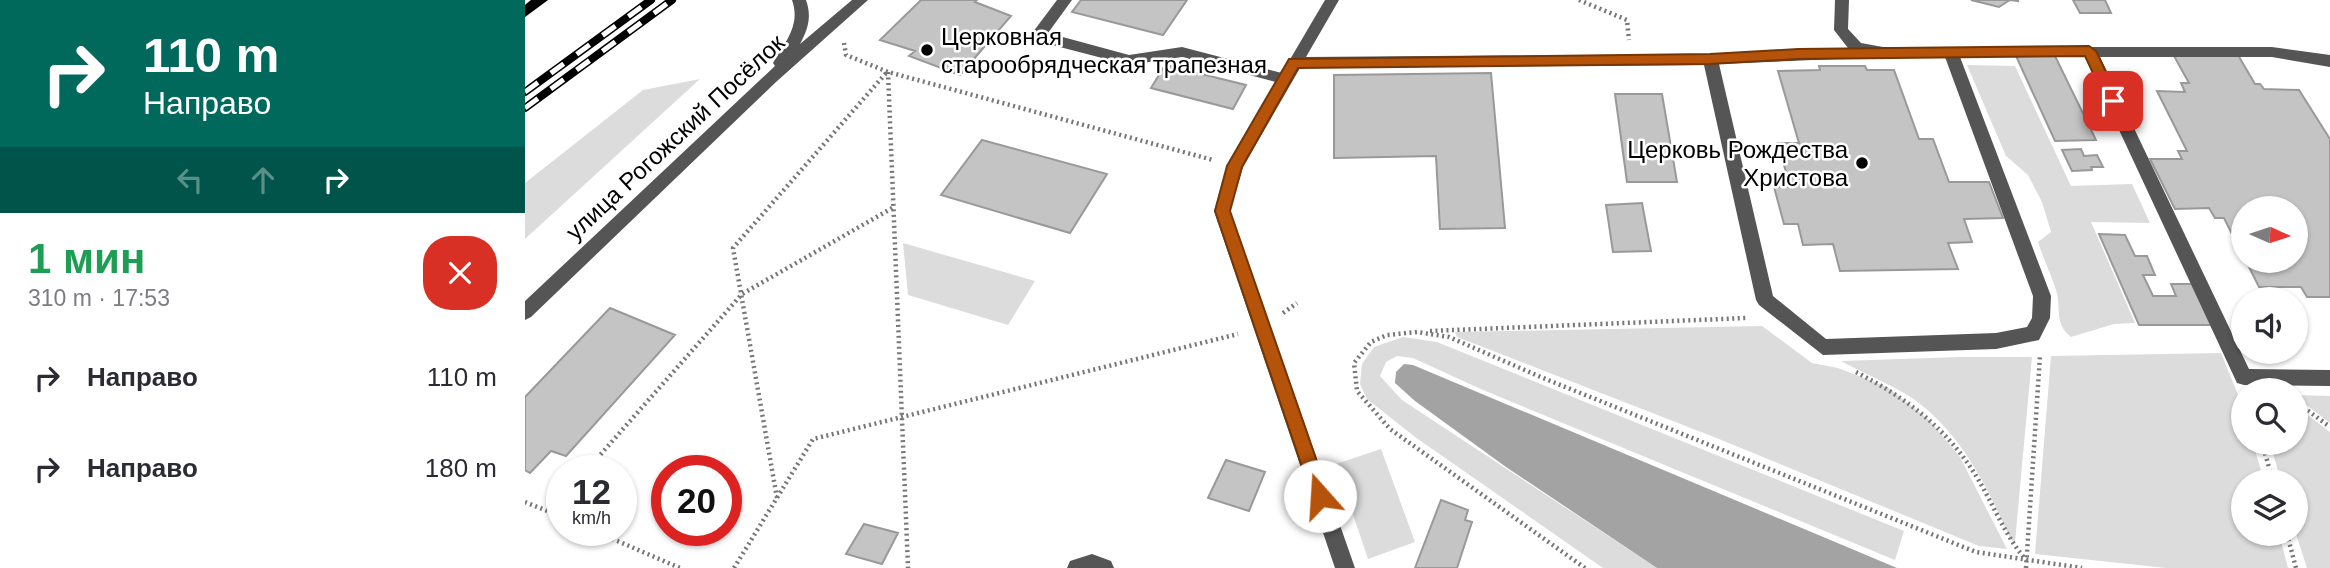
<!DOCTYPE html>
<html lang="ru">
<meta charset="utf-8">
<style>
:root{--surface:#fff;--page:#f2f2f3;--text:#2b2b33;--muted:#7c7c81}
body{margin:0;font-family:Helvetica,sans-serif;background:var(--page);color:var(--text);height:100vh;display:flex;flex-direction:column;font-size:26px;white-space:nowrap}
*{box-sizing:border-box;margin:0}
p{font-size:23px;color:var(--muted)}
.icon{flex:none;width:38px;height:38px;fill:none;stroke:currentColor;stroke-width:2;stroke-linecap:round;stroke-linejoin:round}
.map{position:relative;flex:1;overflow:hidden}
.sheet{display:flex;flex-direction:column;background:var(--surface);width:525px}
.sheet>*{flex:none}
.guide{background:#00695c;color:#fff;overflow:hidden}
.needle{width:46px;rotate:93deg}
.fabs{position:absolute;left:1706px;top:196px;display:grid;gap:14px}
.fabs a{display:grid;place-items:center;width:77px;height:77px;border-radius:50%;background:var(--surface);box-shadow:0 2px 5px #0004;font-size:35px}
.speed{position:absolute;left:21px;top:455px;display:flex;gap:14px;font-size:35px;font-weight:700;text-align:center}
.speed>*{display:grid;place-content:center;width:91px;height:91px;border-radius:50%;background:var(--surface);box-shadow:0 2px 5px #0004;line-height:1}
.speed small{font-size:18px;font-weight:400}
.speed .limit{border:10px solid #d22;background:#fff;color:#111}
.pin{position:absolute;display:grid;place-items:center;width:60px;height:60px;color:#fff;margin:-30px;border-radius:14px;box-shadow:0 4px 10px #0006}
.me{position:absolute;width:77px;margin:-38px;rotate:341deg;stroke-linejoin:round;filter:drop-shadow(0 0 5px #0008)}
.turn{display:flex;align-items:center;gap:24px;height:147px;padding:0 28px;font-size:32px}
.turn .icon{width:91px;height:91px;stroke-width:2.5}
.turn b{display:block;font-size:49px;line-height:60px}
.lanes{display:flex;align-items:center;height:66px;padding:0 28px;background:#0003;justify-content:center;gap:35px;direction:ltr}
.lanes .off{opacity:.35}
.round{display:grid;place-items:center;flex:none;width:74px;height:74px;border-radius:28px;background:var(--page)}
.summary{display:flex;align-items:center;justify-content:space-between;height:119px;padding:0 28px}
h1{font-size:42px;font-weight:800;line-height:52px;color:#1e9e55}
ul{padding:0;list-style:none}
li{display:flex;align-items:center;gap:21px;height:91px;padding:0 28px}
li div{flex:1}
li b{display:block;font-size:26px}
li em{font-style:normal}
main{display:flex;flex:1;min-height:0}
.map>svg:first-child{display:block}
</style>
<main>
<section class="sheet">
<div class="guide">
<div class="turn"><svg class="icon" aria-label="right" viewBox="0 0 24 24"><path d="M7 20v-9h11M14 6l5 5-5 5"/></svg><div><b>110 m</b>Направо</div></div>
<div class="lanes"><svg class="icon off" aria-label="left" viewBox="0 0 24 24"><path d="M17 20v-9H6M10 6l-5 5 5 5"/></svg><svg class="icon off" aria-label="ahead" viewBox="0 0 24 24"><path d="M12 20V5M6 11l6-6 6 6"/></svg><svg class="icon" aria-label="right" viewBox="0 0 24 24"><path d="M7 20v-9h11M14 6l5 5-5 5"/></svg></div>
</div>
<div class="summary"><div><h1>1 мин</h1><p>310 m · 17:53</p></div><a class="round" style="background:#d93025;color:#fff"><svg class="icon" aria-label="close" viewBox="0 0 24 24"><path d="M6 6l12 12M18 6L6 18"/></svg></a></div>
<ul>
<li><svg class="icon" aria-label="right" viewBox="0 0 24 24"><path d="M7 20v-9h11M14 6l5 5-5 5"/></svg><div><b>Направо</b></div><em>110 m</em></li>
<li><svg class="icon" aria-label="right" viewBox="0 0 24 24"><path d="M7 20v-9h11M14 6l5 5-5 5"/></svg><div><b>Направо</b></div><em>180 m</em></li>
</ul>
</section>
<div class="map">
<svg width="1805" height="568" viewBox="0 0 1805 568">
<rect width="100%" height="100%" fill="#fff"/>
<path fill="#dcdcdc" d="M1442,65L1490,66L1546,186L1607,184L1625,223L1566,222L1610,323L1589,324L1546,337C1528,322 1537,308 1531,290C1526,274 1518,258 1513,242L1526,232L1517,202L1503,175L1481,156Z
M175,79L0,239V183L118,90Z
M378,243L510,281L483,325L383,295Z
M1237,326L1287,363L1313,368L1362,387L1404,420L1435,457L1482,549L1454,546L1194,439L932,337L930,332Z
M878,337L912,342L1379,531L1370,560L958,390L888,358L872,356L861,362L855,376L877,400L1132,568H1078L890,437L842,399L835,384L837,364L849,347Z
M1696,353L1718,407V443H1728L1739,481H1718V534H1754L1763,568H1641L1510,554L1526,356Z
M1435,357H1507L1490,542L1486,540C1462,486 1435,430 1384,396C1363,383 1338,373 1316,361Z
M1771,395L1805,396V423L1771,397Z
M1771,406L1805,432V568H1782L1771,534V481H1756L1745,443H1771Z
M856,449L890,542L843,559L811,464Z"/>
<path fill="#a3a3a3" d="M879,364L888,365L1372,568H1132L981,467L890,401L870,383L871,372Z"/>
<path fill="#c4c4c4" stroke="#999" stroke-width="2" d="M396,0H452L450,2L486,16L435,75L384,56L390,51L355,40Z
M556,0H662L638,35L547,12Z
M1446,0H1493V1L1485,0L1474,7Z
M1548,0H1580L1586,13H1555Z
M1713,55L1730,84H1735L1739,89L1774,90L1805,139V297H1782L1776,287H1734L1721,261H1771V208H1718V256L1699,218H1690L1684,208L1650,209L1625,159H1657L1653,151H1662L1632,91L1660,92L1656,83H1664L1649,56Z
M1491,56H1530L1571,140L1530,141Z
M640,65L721,85L708,109L626,88Z
M1294,66H1340L1342,70H1369L1394,139H1408L1424,182H1464L1478,218L1439,219L1447,242L1423,243L1433,269L1315,271L1308,244L1278,245L1273,224H1259L1249,187H1265L1253,143H1274L1253,71L1295,70Z
M966,73L980,228L915,229L911,156L809,158V75Z
M1090,94H1137L1152,182H1102Z
M457,140L582,174L545,233L416,195Z
M1556,149L1559,156L1572,155L1578,167H1566L1567,170L1547,171L1537,150Z
M1117,203L1126,251L1088,252L1081,205Z
M1574,234L1600,235L1610,256H1622L1630,275H1618L1628,296H1651L1646,284H1668L1688,325H1614Z
M85,308L150,335L41,456L26,451L5,473L0,470V397Z
M701,460L740,472L724,511L683,498Z
M916,500L943,510L940,520L947,522L932,568H890Z
M339,524L373,533L357,564L321,554Z"/>
<g fill="none" stroke-linecap="round" stroke-linejoin="round">
<g stroke="#dbdbdb" stroke-width="1">
<path id="major" d="M6,0H23L0,17V5Z"/>
</g>
<path stroke="#777" stroke-width="4.5" stroke-dasharray="2 3.5" stroke-linecap="butt" d="M1054,0L1102,20L1104,40
M319,43L321,55L363,72L688,160
M363,72L383,568
M758,313L772,303
M905,331L1221,318
M1331,372C1385,400 1427,432 1457,486C1471,511 1482,538 1501,560
M1774,404L1805,427
M1737,443L1748,481
M61,471L217,294L369,207
M252,498L208,248L362,72
M0,502L37,517
M24,512L37,498
M67,530L155,568
M1762,534L1771,568
M209,568L288,439L713,334
M1060,568L865,429L832,391L829,363L846,342L862,335L892,332L924,337L1018,378L1451,552L1557,568
M1501,568L1515,356"/>
<path fill="#555" fill-rule="evenodd" d="M267,0H281C287,17 283,29 275,44L327,0H343L251,82L6,317L0,320V301L250,66L248,63C260,42 276,25 267,0Z
M532,0H547L523,33L604,55L657,47L757,73L800,0H814L781,57L1185,54L1323,48L1309,30L1310,0H1324L1323,29L1336,43L1358,47H1747L1805,55V67L1747,57H1575L1724,369L1805,370V386L1719,385L1712,383L1560,57H1435L1526,296L1525,318L1514,340L1471,349L1298,355L1234,305L1231,300L1179,65L775,68L718,167L705,211L830,568H810L689,211L702,166L751,82L657,57L604,65L508,40L506,36L508,32ZM1358,57H1420L1508,296L1507,318L1502,327L1471,333L1301,339L1248,296L1194,64Z
M567,554L586,561L589,568H542L545,561Z"/>
<use href="#major" fill="#000" fill-rule="evenodd"/>
<g stroke="#000" stroke-width="8">
<path id="rail" d="M0,92L126,0
M0,108L147,0"/>
</g>
<use href="#rail" stroke="#fff" stroke-width="5" stroke-dasharray="16" stroke-linecap="butt"/>
</g>
<path fill="#b45309" stroke="#753606" stroke-width="2" d="M1564,46L1571,51L1595,101L1593,105H1583L1560,56L1273,59L1185,64L773,68L717,167L705,211L804,496L802,502L795,505L789,502L690,211L702,166L764,59L1185,54L1273,49Z"/>
<g fill="#000" stroke="#fff" stroke-width="2.5">
<circle cx="402" cy="50" r="7"/>
<circle cx="1337" cy="163" r="7"/>
</g>
<g text-anchor="middle" dominant-baseline="central" stroke-width="5" stroke-linejoin="round" paint-order="stroke">
<g font-size="24" fill="#000" stroke="#fff" text-anchor="start">
<text x="416" y="36">Церковная<tspan x="416" dy="28">старообрядческая трапезная</tspan></text>
<text x="1323" y="149" text-anchor="end">Церковь Рождества<tspan x="1323" dy="28">Христова</tspan></text>
</g>
<g font-size="24" fill="#000" stroke="#fff">
<text transform="translate(150 137) rotate(-43)">улица Рогожский Посёлок</text>
</g>
</g>
</svg>
<div class="fabs">
<a><svg class="needle" viewBox="-14 -14 28 28"><path d="M0-13l5 13h-10z" fill="#e53935"/><path d="M0 13l5-13h-10z" fill="#7c7c81"/></svg></a>
<a><svg class="icon" aria-label="sound" viewBox="0 0 24 24"><path d="M4 9h4l5-4v14l-5-4H4zM17 9q2 3 0 6"/></svg></a>
<a><svg class="icon" aria-label="search" viewBox="0 0 24 24"><circle cx="10" cy="10" r="6"/><path d="M15 15l6 6"/></svg></a>
<a><svg class="icon" aria-label="layers" viewBox="0 0 24 24"><path d="M12 4l9 5-9 5-9-5zM3 14l9 5 9-5"/></svg></a>
</div>
<div class="speed"><div>12<small>km/h</small></div><div class="limit">20</div></div>
<div class="pin" style="left:1588px;top:101px;background:#d93025"><svg class="icon" aria-label="arrive" viewBox="0 0 24 24"><path d="M6 21V4h12l-3 4 3 4H6"/></svg></div>
<svg class="me" style="left:795px;top:496px" viewBox="-20 -20 40 40"><circle r="19" fill="#fff"/><path d="M0-13L10 11 0 6-10 11z" fill="#b45309"/></svg>
</div>
</main>
